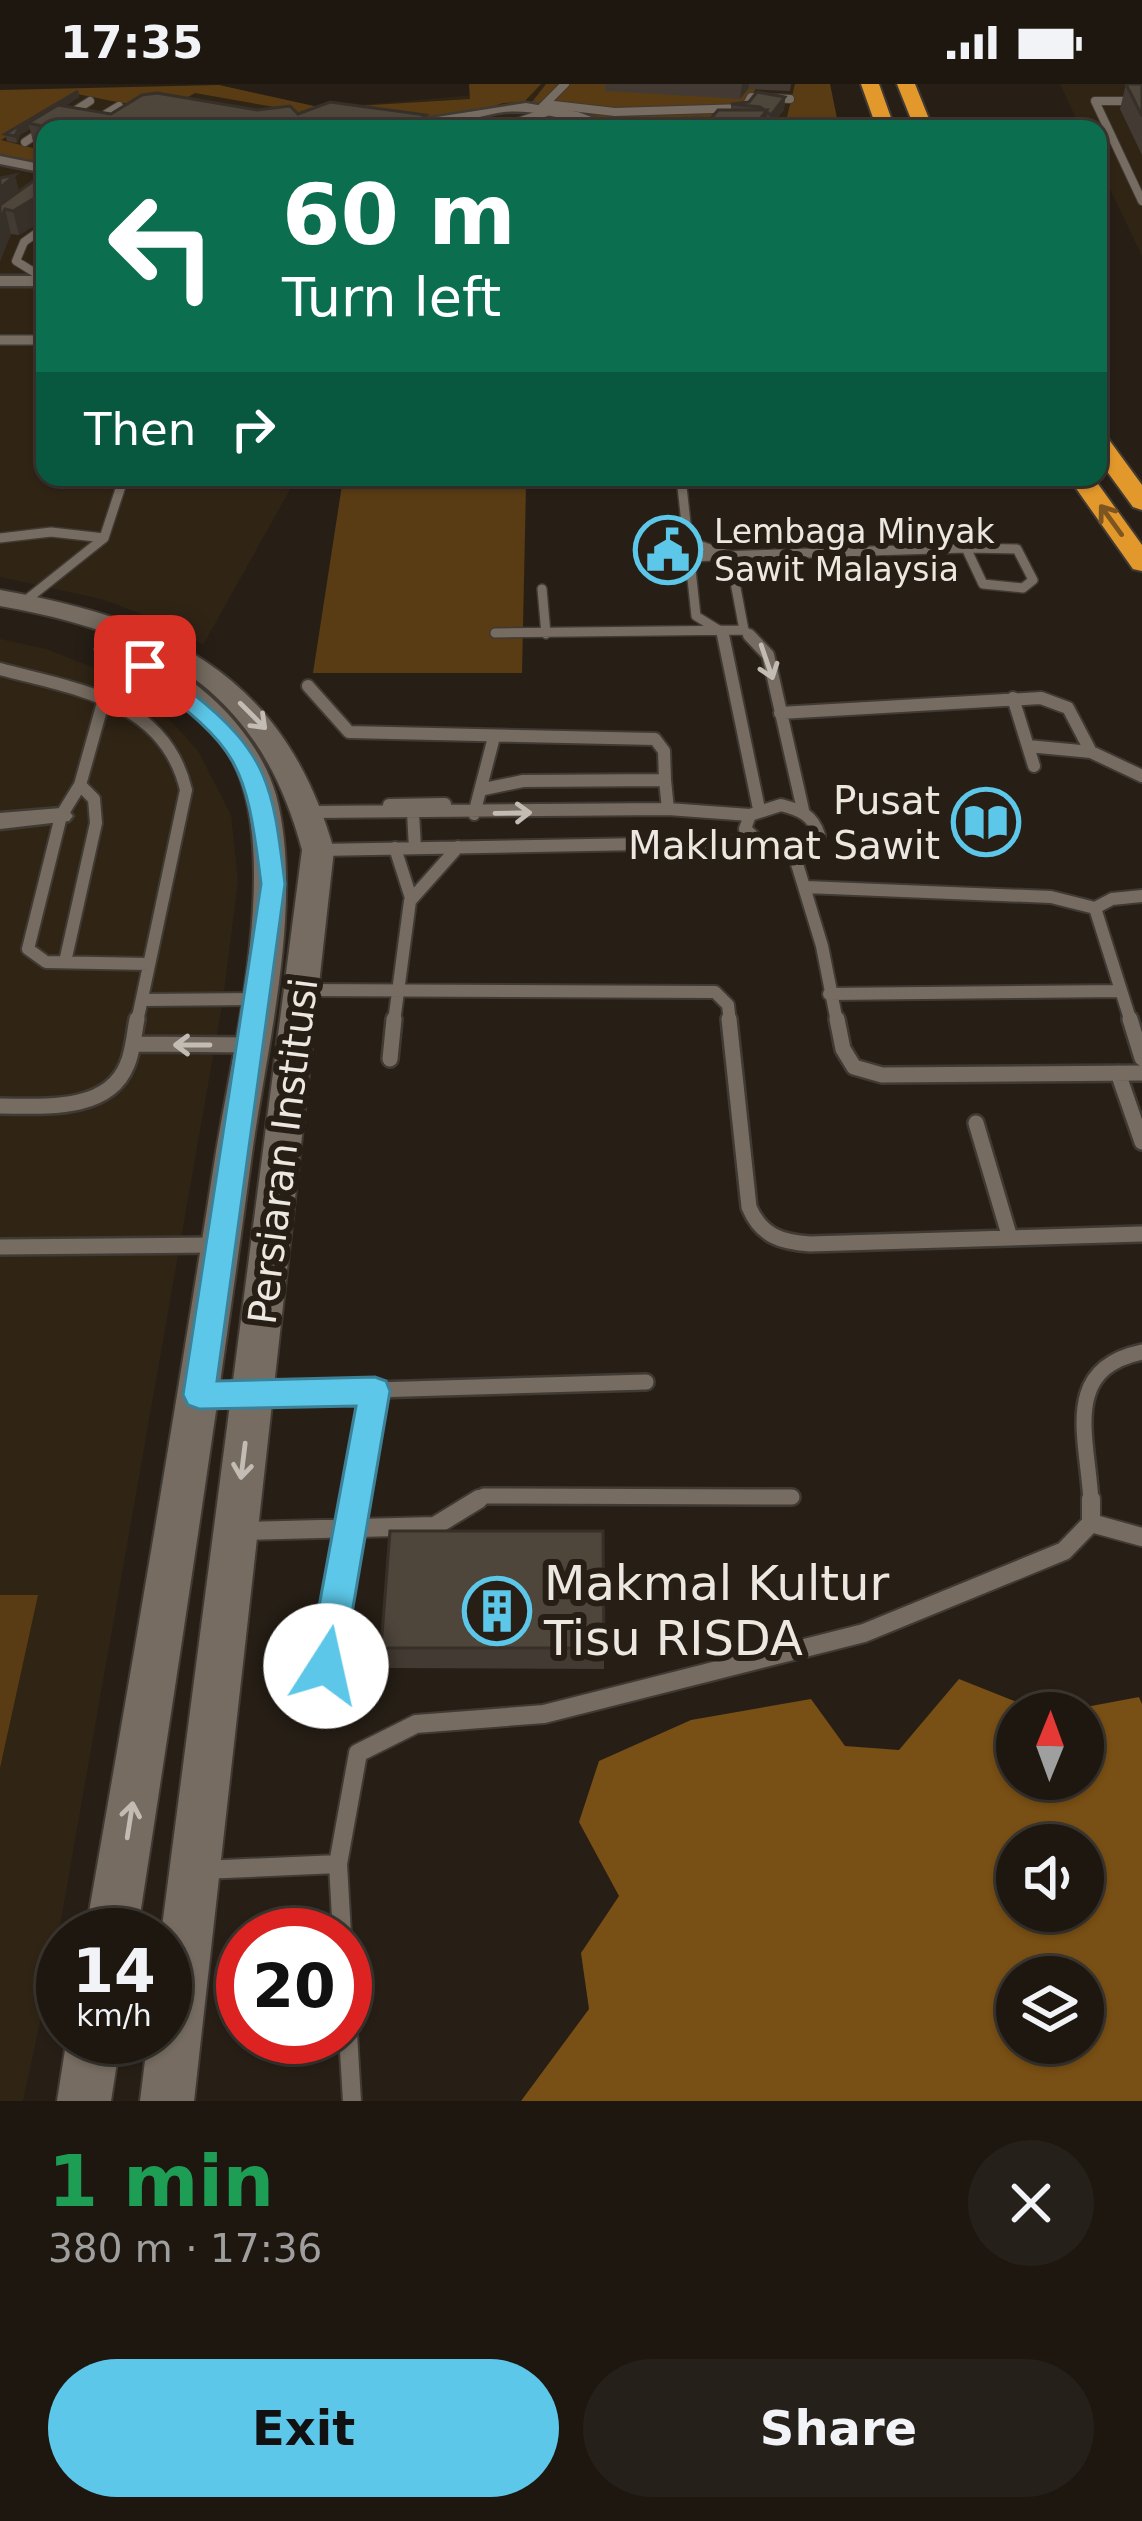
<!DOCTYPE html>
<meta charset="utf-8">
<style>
:root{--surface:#1d1710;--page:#252019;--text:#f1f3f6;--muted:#a09f9f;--line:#3b3630;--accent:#5cc7e8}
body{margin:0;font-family:"DejaVu Sans",sans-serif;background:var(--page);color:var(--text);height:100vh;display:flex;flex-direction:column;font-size:45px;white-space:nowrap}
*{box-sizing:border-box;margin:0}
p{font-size:39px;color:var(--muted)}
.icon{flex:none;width:66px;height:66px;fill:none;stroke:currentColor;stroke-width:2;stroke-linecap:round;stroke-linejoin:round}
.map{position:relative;height:2017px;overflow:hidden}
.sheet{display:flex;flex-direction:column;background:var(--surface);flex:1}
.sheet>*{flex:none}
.top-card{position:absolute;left:36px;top:36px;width:1071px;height:366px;border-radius:24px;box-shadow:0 3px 9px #0004,0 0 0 3px var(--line);background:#0b6e4f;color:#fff;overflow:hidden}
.needle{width:78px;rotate:1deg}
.tools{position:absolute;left:996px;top:1608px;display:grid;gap:24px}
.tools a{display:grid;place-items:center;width:108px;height:108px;border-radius:50%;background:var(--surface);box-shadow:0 3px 9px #0004,0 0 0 3px var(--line);font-size:60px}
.speed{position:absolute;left:36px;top:1824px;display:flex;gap:24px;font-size:60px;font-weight:700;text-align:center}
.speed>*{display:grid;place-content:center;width:156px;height:156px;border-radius:50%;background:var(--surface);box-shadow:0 3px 9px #0004,0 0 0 3px var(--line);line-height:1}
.speed small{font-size:30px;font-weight:400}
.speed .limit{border:18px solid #d22;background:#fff;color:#111}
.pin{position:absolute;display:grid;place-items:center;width:102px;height:102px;color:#fff;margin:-51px;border-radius:24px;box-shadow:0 6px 18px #0006}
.me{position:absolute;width:132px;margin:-66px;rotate:10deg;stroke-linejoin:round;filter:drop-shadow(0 0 9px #0008)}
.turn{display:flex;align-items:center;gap:42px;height:252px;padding:0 48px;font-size:54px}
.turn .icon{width:156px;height:156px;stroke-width:2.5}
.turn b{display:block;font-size:84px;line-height:102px}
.then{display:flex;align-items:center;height:114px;padding:0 48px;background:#0003;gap:24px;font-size:45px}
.round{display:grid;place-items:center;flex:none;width:126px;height:126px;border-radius:63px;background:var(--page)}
.headline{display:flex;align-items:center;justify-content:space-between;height:204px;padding:0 48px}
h1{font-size:72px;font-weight:700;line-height:90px;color:#1e9e55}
.primary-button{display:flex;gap:24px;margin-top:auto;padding:24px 48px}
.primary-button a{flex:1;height:138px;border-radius:72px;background:var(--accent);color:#111;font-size:48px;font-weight:700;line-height:138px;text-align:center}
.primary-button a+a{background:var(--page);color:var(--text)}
.status{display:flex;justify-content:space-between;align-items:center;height:84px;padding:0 60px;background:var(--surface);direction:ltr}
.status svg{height:33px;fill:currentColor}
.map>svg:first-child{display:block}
</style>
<div class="status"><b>17:35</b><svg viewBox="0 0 49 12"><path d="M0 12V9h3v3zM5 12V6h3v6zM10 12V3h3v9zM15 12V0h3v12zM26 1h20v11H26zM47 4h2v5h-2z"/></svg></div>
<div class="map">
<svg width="1142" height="2017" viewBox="0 0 1142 2017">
<rect width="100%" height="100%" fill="#271f16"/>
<path fill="#302415" d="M472,0H830L840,45H45V393H297L203,561L174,542L101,515L0,493V7L219,1L323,24L474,11Z
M1060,0H1142V172L1098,80V45H1081Z
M0,555L46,565L105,588L173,639L198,667L231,731L238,797L223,916L56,1864L23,2017H0Z"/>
<path fill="#593c14" d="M469,0H541L524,18L503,19L457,35L285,36L297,27L195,9C158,32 117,17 77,10L1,56L45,67V79L0,73V6L219,1L323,24L470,15Z
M546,0H758L753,10L776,33H787L795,0H830L839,45H772L704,35L625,42L614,38L619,32L611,38L529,22Z
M342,401H526L522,589H313Z
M0,1511H38L0,1684Z"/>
<path fill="#784f14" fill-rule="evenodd" d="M959,1595L1044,1629H1017V1695H1083V1629H1054L1139,1613L1142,1620V2017H521L589,1925L581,1869L619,1812L579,1738L599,1677L691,1636L811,1615L845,1662L899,1666ZM1017,1761H1083V1827H1017ZM1017,1893H1083V1959H1017Z"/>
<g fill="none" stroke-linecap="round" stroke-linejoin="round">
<g stroke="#403a34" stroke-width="10">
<path id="lane-far4" d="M1142,17H1095L1142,117
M545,20L565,0
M538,27L545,20L615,28L745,24L751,13L790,15
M464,36L501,45
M500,44L547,28
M46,45L90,17
M81,45L119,22
M25,58L45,45
M45,143L24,158L16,177L45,195"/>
</g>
<g stroke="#403a34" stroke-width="12">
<path id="lane-far3" d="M0,256H45
M681,393L696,532L722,548L723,554
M0,454L51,448L104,454
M690,458L730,472L744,546L752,554
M966,464L1017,465L1033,496L1023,504L983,500Z
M687,473L966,464
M542,505L546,550
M25,517L104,454L124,393
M495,549L744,546"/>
</g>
<g stroke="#403a34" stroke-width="16">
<path id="lane-far2" d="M723,551L759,725
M749,551L768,571L803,726
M0,585C78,606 165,616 186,706L137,938
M308,602L349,648L655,655L664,667L665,696
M1013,614L1034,682
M104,615L80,701L61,732L28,865L46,878L149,880
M780,629L1041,614L1068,624L1091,668L1142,692
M1028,662L1091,668
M484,705L523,697L665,696L668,725
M389,721L445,720
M781,721C800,726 813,731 819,751L801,766L770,767L745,745L750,731Z
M312,728L668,725L750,731
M413,729L415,764
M474,730L494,653
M395,764L411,814
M319,766L752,758
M794,770L822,862L837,938
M806,803L1051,813L1095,824L1131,938
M1095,824L1112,815L1142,812
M65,878L96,739L94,715L80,701
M304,906L715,908L728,921L730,938
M829,910L1120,907
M142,916L257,915
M394,938L410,817L458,763"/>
</g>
<g stroke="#403a34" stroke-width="20">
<path id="lane-far1" d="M729,935L749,1123C761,1152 781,1158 810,1160L1142,1150
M837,935L843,965L854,983L882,991L1142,989
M1130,935L1142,974
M134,960L251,961
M390,975L394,935
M1118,989L1142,1058
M0,1022C41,1022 108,1029 127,981C133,968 134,950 137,935
M976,1039L1010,1154
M0,1163L215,1161
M204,1311L646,1298
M355,1418L375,1307
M474,1418L484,1412L792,1413
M1091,1418C1088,1355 1060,1285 1142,1268"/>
</g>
<g stroke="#403a34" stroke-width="22">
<path id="lane" d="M1091,1439V1415
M240,1447L435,1442L479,1415
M326,1582L356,1415
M338,1780L342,1851
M202,1786L338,1780L358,1669L416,1640L544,1630L864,1549L1064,1467L1091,1439L1142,1453
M345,1899L352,2017"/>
</g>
<g stroke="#403a34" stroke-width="5">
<path id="street" d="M526,19L578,28L624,45C583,45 546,24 504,28C468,32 421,59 386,41Z
M697,34L758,41L765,45H643Z
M0,72L45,81V89L0,80Z
M0,192H45V202H0Z
M61,724L69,727L73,732L69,737L0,745V729Z"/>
</g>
<g stroke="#403a34" stroke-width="4">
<path id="secondary" d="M0,506C169,536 284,591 334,766L194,2017H140L148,1953H165L161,1851L302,766C259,605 157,550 0,522Z
M109,557C180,574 256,640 276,711C304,817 267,961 252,1070C217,1331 177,1591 137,1851H85C130,1594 174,1337 214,1080C231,971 277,796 240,694C218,633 153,598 99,571L95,565L99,559Z
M67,1953H121L111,2017H57Z"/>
</g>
<g stroke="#403a34" stroke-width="4">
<path id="highway" d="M861,0H879L895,45H877Z
M897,0H915L933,45H915Z
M1098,351L1107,353L1142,401V426L1133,423L1098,375Z
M1068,393H1093L1142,461V487L1133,485Z"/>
</g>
<use href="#lane-far4" stroke="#766c61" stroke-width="8"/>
<use href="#lane-far3" stroke="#766c61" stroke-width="9"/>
<use href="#lane-far2" stroke="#766c61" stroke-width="12"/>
<use href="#lane-far1" stroke="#766c61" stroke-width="15"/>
<use href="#lane" stroke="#766c61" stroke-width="18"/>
<use href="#street" fill="#766c61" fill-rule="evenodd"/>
<use href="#secondary" fill="#766c61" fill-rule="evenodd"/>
<use href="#highway" fill="#e3982c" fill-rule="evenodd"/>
</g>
<path fill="#433b33" d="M605,0H791L790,7L748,5L740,15L605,7Z
M1126,0H1142V71L1120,25Z
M78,7L79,13L65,22L111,30L257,26L298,30L426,31L427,45H45V65L34,62L30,45L20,51L17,59L7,57L5,50Z
M785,13L784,26L769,44L766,42V45H675L709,37L731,26V20Z
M0,94L19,107L45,97V157L41,156L37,140L19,151L11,150L0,177Z
M381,1564H604V1585L386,1584Z"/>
<path fill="#373029" d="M742,0H749L748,5L740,15Z
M78,7L79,13L36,41L28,39L30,45L20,51L17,59L15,52L19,44Z
M785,13L784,26L769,44L771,31Z
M767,26L766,45H752Z
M426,31L427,45H409Z
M15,91L21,115L5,125L11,150L0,177V104Z
M40,111L45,133L35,132L37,140L19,151L13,127Z"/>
<path fill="#4e453b" stroke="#373029" stroke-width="3" d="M1126,0H1142V32Z
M78,7L19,44L15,52L5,50Z
M757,8L785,13L771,31L760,23L731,20L749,18Z
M157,9L257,26L290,22L298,30L330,18L426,31L409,45H55L28,39L58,21L111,30L142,11Z
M718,26H767L752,45H675L685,34L709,37Z
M15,91L0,104V94Z
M36,95L45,97V118L40,111L13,127L5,125L0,137V121Z
M45,123V133L35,132Z
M390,1447H603L604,1564H381Z"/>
<defs><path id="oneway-shaft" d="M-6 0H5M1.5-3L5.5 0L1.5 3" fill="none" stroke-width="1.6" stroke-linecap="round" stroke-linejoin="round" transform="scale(3)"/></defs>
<use stroke="#7c5520" href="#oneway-shaft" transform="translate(1111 436) rotate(-126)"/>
<g stroke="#c3bcb4">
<use href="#oneway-shaft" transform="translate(767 578) rotate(71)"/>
<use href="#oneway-shaft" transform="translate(253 632) rotate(45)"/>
<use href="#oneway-shaft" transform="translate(513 729) rotate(-1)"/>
<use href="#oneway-shaft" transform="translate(192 961) rotate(-180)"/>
<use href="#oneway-shaft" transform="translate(243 1377) rotate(97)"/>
<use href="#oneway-shaft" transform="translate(130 1736) rotate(-81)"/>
</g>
<path fill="#5cc7e8" stroke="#3c8197" stroke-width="3" d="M145,576C162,581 177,596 191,608C270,670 273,704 285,800L217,1297L375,1293L386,1297L390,1307L343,1582L338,1595L326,1600L313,1595L308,1582L356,1322L199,1325L188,1321L183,1311L261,800C245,670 238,667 138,587L134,582Z"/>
<defs>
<g id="civic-ring" transform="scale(3.45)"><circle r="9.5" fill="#271f16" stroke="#5cc7e8" stroke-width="1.5"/><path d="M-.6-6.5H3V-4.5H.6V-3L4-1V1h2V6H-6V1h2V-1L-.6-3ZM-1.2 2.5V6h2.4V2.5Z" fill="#5cc7e8"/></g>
<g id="library-ring" transform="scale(3.45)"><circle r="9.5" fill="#271f16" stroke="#5cc7e8" stroke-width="1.5"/><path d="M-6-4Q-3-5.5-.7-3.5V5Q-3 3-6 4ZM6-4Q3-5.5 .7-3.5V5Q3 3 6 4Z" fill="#5cc7e8"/></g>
<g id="building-ring" transform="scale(3.45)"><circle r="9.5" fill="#271f16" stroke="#5cc7e8" stroke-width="1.5"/><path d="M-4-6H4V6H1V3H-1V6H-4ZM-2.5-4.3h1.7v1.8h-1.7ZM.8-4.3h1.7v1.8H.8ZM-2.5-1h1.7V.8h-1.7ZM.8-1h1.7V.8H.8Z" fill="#5cc7e8"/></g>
</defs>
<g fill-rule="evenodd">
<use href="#civic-ring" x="668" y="466"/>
<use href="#library-ring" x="986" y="738"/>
<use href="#building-ring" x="497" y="1527"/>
</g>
<g text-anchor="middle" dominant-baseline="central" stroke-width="12" stroke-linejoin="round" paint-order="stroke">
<g font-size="33" fill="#ece7e1" stroke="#271f16" text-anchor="start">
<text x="714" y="447">Lembaga Minyak<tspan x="714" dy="38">Sawit Malaysia</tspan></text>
</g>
<g font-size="39" fill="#ece7e1" stroke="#271f16" text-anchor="end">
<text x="940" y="716">Pusat<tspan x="940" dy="45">Maklumat Sawit</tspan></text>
</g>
<g font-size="39" fill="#ece7e1" stroke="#271f16">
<text transform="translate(283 1067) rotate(-83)">Persiaran Institusi</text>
</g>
<g font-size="48" fill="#ece7e1" stroke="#271f16" text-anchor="start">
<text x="544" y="1499">Makmal Kultur<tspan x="544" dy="55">Tisu RISDA</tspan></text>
</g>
</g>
</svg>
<div class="tools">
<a><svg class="needle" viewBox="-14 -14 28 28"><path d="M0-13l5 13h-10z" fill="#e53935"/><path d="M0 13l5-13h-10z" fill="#a09f9f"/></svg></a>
<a><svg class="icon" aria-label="sound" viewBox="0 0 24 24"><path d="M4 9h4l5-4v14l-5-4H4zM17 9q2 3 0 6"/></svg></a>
<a><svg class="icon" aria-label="layers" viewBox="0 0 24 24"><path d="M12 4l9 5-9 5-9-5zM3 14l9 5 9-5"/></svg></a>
</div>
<div class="speed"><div>14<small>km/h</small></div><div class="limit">20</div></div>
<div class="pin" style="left:145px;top:582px;background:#d93025"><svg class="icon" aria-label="arrive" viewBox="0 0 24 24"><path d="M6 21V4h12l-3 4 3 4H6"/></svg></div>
<svg class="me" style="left:326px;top:1582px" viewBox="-20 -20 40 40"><circle r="19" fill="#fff"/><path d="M0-13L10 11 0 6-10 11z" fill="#5cc7e8"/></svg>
<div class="top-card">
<div class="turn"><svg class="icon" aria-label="left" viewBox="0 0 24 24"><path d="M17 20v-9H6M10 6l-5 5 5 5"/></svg><div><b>60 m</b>Turn left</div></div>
<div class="then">Then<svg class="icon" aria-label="right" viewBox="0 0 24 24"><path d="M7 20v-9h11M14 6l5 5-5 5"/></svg></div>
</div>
</div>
<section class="sheet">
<div class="headline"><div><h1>1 min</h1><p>380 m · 17:36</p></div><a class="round"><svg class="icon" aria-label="close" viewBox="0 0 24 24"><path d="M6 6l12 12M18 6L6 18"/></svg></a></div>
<div class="primary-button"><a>Exit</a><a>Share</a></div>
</section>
